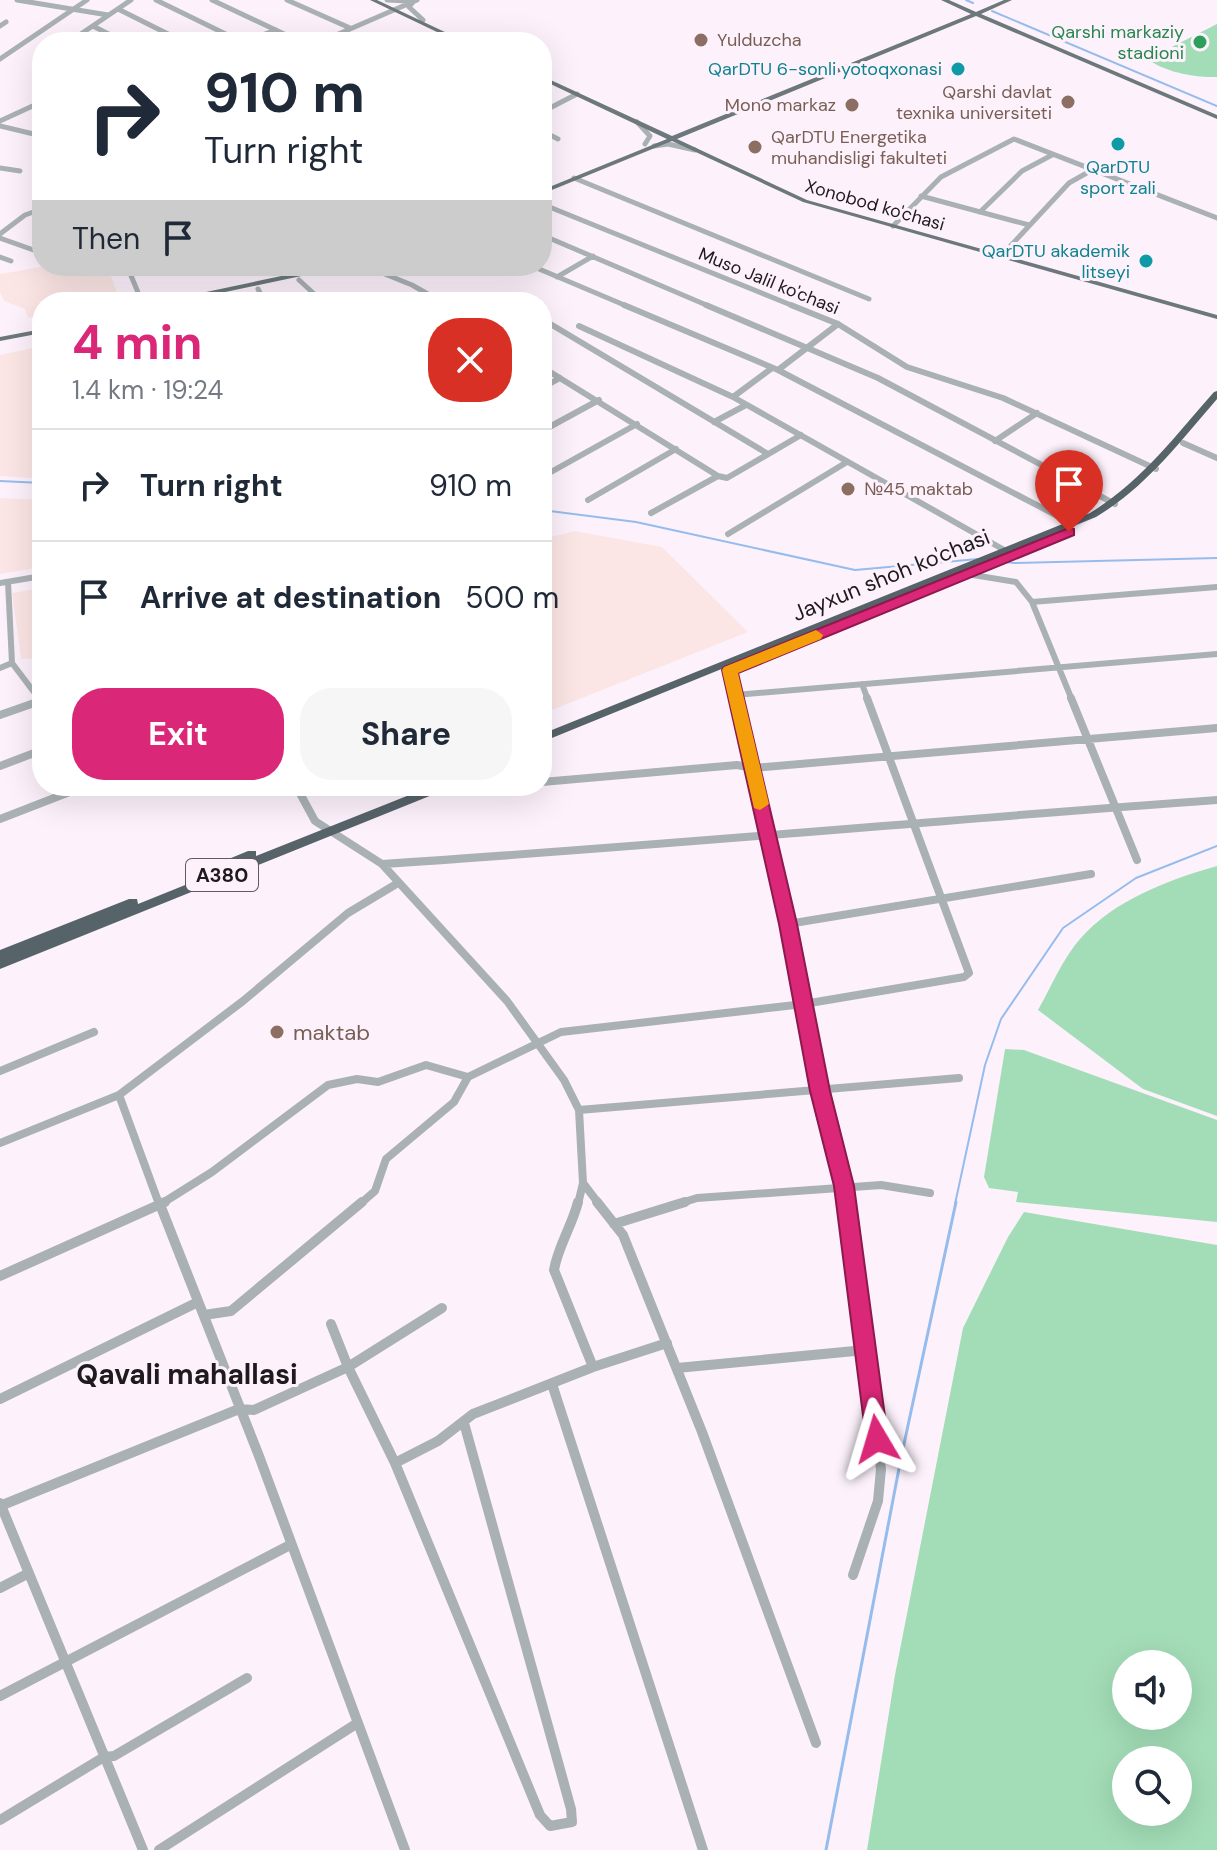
<!DOCTYPE html>
<meta charset="utf-8">
<style>
:root{--surface:#fff;--page:#f6f6f7;--text:#1f2937;--muted:#747a83;--line:#e0e1e3;--accent:#db2777}
body{margin:0;font-family:"DM Sans",sans-serif;background:var(--page);color:var(--text);height:100vh;display:flex;flex-direction:column;font-size:30px;white-space:nowrap}
*{box-sizing:border-box;margin:0}
p{font-size:26px;color:var(--muted)}
.icon{flex:none;width:44px;height:44px;fill:none;stroke:currentColor;stroke-width:2;stroke-linecap:round;stroke-linejoin:round}
.map{position:relative;flex:1;overflow:hidden}
.side{position:absolute;left:32px;top:292px;width:520px;height:504px;display:flex;flex-direction:column;background:var(--surface);border-radius:32px;box-shadow:0 8px 32px #0002}
.side>*{flex:none}
.banner{position:absolute;left:32px;top:32px;width:520px;height:244px;border-radius:32px;box-shadow:0 8px 32px #0002;background:#fff;color:var(--text);overflow:hidden}
.tools{position:absolute;left:1112px;top:1650px;display:grid;gap:16px}
.tools a{display:grid;place-items:center;width:80px;height:80px;border-radius:50%;background:var(--surface);box-shadow:0 8px 32px #0002;font-size:40px}
.pin{position:absolute;display:grid;place-items:center;width:68px;height:68px;color:#fff;margin:-82px -34px;border-radius:50% 50% 50% 0;rotate:-45deg;box-shadow:0 0 8px #0007}
.pin .icon{rotate:45deg}
.me{position:absolute;width:88px;margin:-44px;rotate:353deg;stroke-linejoin:round;filter:drop-shadow(0 0 6px #0008)}
.turn{display:flex;align-items:center;gap:28px;height:168px;padding:0 40px;font-size:36px}
.turn .icon{width:104px;height:104px;stroke-width:2.5}
.turn b{display:block;font-size:56px;line-height:68px}
.then{display:flex;align-items:center;height:76px;padding:0 40px;background:#0003;gap:16px;font-size:30px}
.round{display:grid;place-items:center;flex:none;width:84px;height:84px;border-radius:32px;background:var(--page)}
.summary{display:flex;align-items:center;justify-content:space-between;height:136px;padding:0 40px}
h1{font-size:48px;font-weight:700;line-height:60px;color:var(--accent)}
.button{display:flex;gap:16px;margin-top:auto;padding:16px 40px}
.button a{flex:1;height:92px;border-radius:32px;background:var(--accent);color:#fff;font-size:32px;font-weight:700;line-height:92px;text-align:center}
.button a+a{background:var(--page);color:var(--text)}
ul{padding:0;list-style:none}
li{display:flex;align-items:center;gap:24px;height:112px;padding:0 40px;border-top:2px solid var(--line)}
li div{flex:1}
li b{display:block;font-size:30px}
li em{font-style:normal}
.map>svg:first-child{display:block}
</style>
<div class="map">
<svg width="1217" height="1850" viewBox="0 0 1217 1850">
<rect width="100%" height="100%" fill="#fdf2fc"/>
<path fill="#fce6e5" d="M46,266H107L120,301L42,302V316L28,318L25,309L4,301L0,292V274Z
M42,346V479L0,476V355Z
M0,498L42,500V567L0,574Z
M575,531L662,547L748,632L542,714V539Z
M42,588V658L21,659L12,593Z"/>
<path fill="#a3ddb7" fill-rule="evenodd" d="M1217,24V77C1196,78 1164,72 1148,59Z
M1217,866V1116L1143,1089L1038,1010C1051,987 1063,958 1080,939C1114,900 1168,880 1217,866Z
M1005,1049L1024,1050L1217,1120V1222L1016,1202L1018,1192L989,1188L984,1177Z
M1024,1212L1217,1245V1850H867L895,1675L963,1328L1008,1237ZM1126,1664H1178V1716H1126ZM1126,1760H1178V1812H1126Z"/>
<g fill="none" stroke-linecap="round" stroke-linejoin="round">
<path stroke="#95bced" stroke-width="2" d="M966,0L973,3
M992,11L1217,106
M0,481L42,483
M542,510L636,522L855,570L978,559
M988,560L1014,563L1217,558
M955,1204L985,1065L1001,1019L1063,928L1136,878L1217,846"/>
<path stroke="#95bced" stroke-width="3" d="M826,1850L901,1458L956,1202"/>
<path stroke="#aab1b4" stroke-width="5" d="M17,0L108,15
M156,0L242,42
M212,0L301,42
M287,0L350,28
M387,0L408,1
M414,1L409,7L423,20
M118,9L184,42
M0,26L6,22
M93,26L124,42
M69,42L131,0
M243,42L276,30
M320,42L417,0
M0,59L87,0
M542,112L577,94
M0,121L37,104
M637,122L650,136L645,144
M0,126L42,136
M542,131L558,139
M654,146L668,144L695,150
M0,168L20,171
M574,178L869,299
M921,196L1029,225
M542,204L796,307
M980,212L1022,171L1052,155
M893,226L941,177L1014,139L1217,218
M0,234L25,215L42,209
M542,235L711,307
M0,238L42,253
M1002,255L1069,183L1092,170
M0,257L11,261
M127,266L142,302
M365,266L412,285L442,302
M532,266L629,307
M557,277L593,256
M299,280L323,302
M258,289L265,302
M205,299L206,302"/>
<path stroke="#aab1b4" stroke-width="6" d="M624,305L778,370L1073,524
M706,305L878,378L1115,504
M791,305L838,324L907,367L1003,398L1156,469
M542,319L768,454
M579,326L733,397L1006,551
M542,367L718,476L727,478L801,435
M778,370L838,324
M542,388L560,378
M733,397L772,368
M714,422L746,405
M542,431L599,400
M995,441L1037,413
M1183,443L1217,458
M542,477L637,424
M588,500L676,449
M651,513L718,476
M728,534L847,462
M967,574L1016,582L1032,602L1072,700
M8,582L12,663L40,700
M0,583L42,576
M1032,602L1217,587
M0,668L12,663
M730,670L737,700
M862,684L868,700
M735,695L1217,654"/>
<path stroke="#aab1b4" stroke-width="8" d="M38,698L42,703
M736,698L788,924L820,1091L846,1204
M1071,698L1137,860
M0,715L40,701
M0,766L42,750
M542,782L737,765L753,768L1217,728
M296,786L315,821L382,864L507,1001L564,1080L579,1110L583,1183L599,1204
M0,819L85,786
M382,864C661,846 939,820 1217,800
M788,924L1091,874
M0,1071L94,1032
M119,1095L159,1204
M579,1110L959,1078
M0,1143L119,1095L243,1001L348,913L398,883
M161,1204L212,1172L328,1085L357,1079L378,1082L426,1065L468,1077
M360,1204L375,1191L386,1159L454,1102L468,1077L561,1032L804,1004L964,977L969,973L867,698
M578,1204L583,1183
M678,1204L697,1198L881,1185L930,1193"/>
<path stroke="#aab1b4" stroke-width="10" d="M159,1202L259,1456L405,1850
M578,1202C572,1226 558,1246 554,1270L593,1367
M597,1202L623,1235L702,1432L816,1743
M846,1202L881,1469L878,1501L853,1575
M614,1224L685,1202
M0,1276L165,1202
M204,1315L231,1311L362,1202
M331,1324L348,1367L395,1463L540,1815L550,1826L572,1822L571,1809L464,1423
M677,1368L865,1350
M552,1384L703,1850
M0,1399L198,1302
M395,1463L438,1441L473,1414L593,1367L667,1343
M0,1503L143,1850
M0,1506L239,1409L254,1410L348,1367L442,1308
M0,1588L29,1573
M0,1696L290,1545
M0,1820L104,1757L114,1756L247,1678
M159,1850L356,1724"/>
<path fill="#6c787c" fill-rule="evenodd" d="M370,0H377L466,42H458Z
M941,0H949L976,12L1004,0H1012L981,14L1217,115V119L976,16L677,139L807,200L1217,315V319L803,202L672,141L542,194V190L667,139L542,80V76L672,136L971,14Z
M329,266H342L341,267L357,266L332,274L330,273V271L339,268L178,302H165L168,300Z
M42,329V333L0,341V337Z"/>
<path fill="#566369" fill-rule="evenodd" d="M1217,391V399C1179,443 1146,487 1096,517L542,742V734L1090,513C1141,482 1175,436 1214,392Z
M432,786H449L447,789L0,969V950L129,899H137L138,904L205,877L200,873L202,870L248,851H256V856Z"/>
</g>
<path fill="#db2777" stroke="#8e194d" stroke-width="2" d="M1069,528L1074,529V535L738,673L797,924L830,1091L854,1186L888,1439L885,1447L877,1450L869,1447L866,1439L834,1186L810,1091L779,924L722,670L724,667Z"/>
<path fill="#f59e0b" d="M816,630L823,635L821,639L738,673L769,804L760,810L754,808L722,670L724,667Z"/>
<g fill="#8d6e63" stroke="#fdf2fc" stroke-width="3">
<circle cx="701" cy="40" r="8"/>
<circle cx="1068" cy="102" r="8"/>
<circle cx="852" cy="105" r="8"/>
<circle cx="755" cy="147" r="8"/>
<circle cx="848" cy="489" r="8"/>
<circle cx="277" cy="1032" r="8"/>
</g>
<circle fill="#2e9e5b" stroke="#fdf2fc" stroke-width="3" cx="1200" cy="42" r="8"/>
<g fill="#0f9aa8" stroke="#fdf2fc" stroke-width="3">
<circle cx="958" cy="69" r="8"/>
<circle cx="1118" cy="144" r="8"/>
<circle cx="1146" cy="261" r="8"/>
</g>
<g text-anchor="middle" dominant-baseline="central" stroke-width="6" stroke-linejoin="round" paint-order="stroke">
<g font-size="18" fill="#27864d" stroke="#fdf2fc" text-anchor="end">
<text x="1184" y="32">Qarshi markaziy<tspan x="1184" dy="21">stadioni</tspan></text>
</g>
<g font-size="18" fill="#785e54" stroke="#fdf2fc" text-anchor="start">
<text x="717" y="40">Yulduzcha</text>
<text x="1052" y="92" text-anchor="end">Qarshi davlat<tspan x="1052" dy="21">texnika universiteti</tspan></text>
<text x="836" y="105" text-anchor="end">Mono markaz</text>
<text x="771" y="137">QarDTU Energetika<tspan x="771" dy="21">muhandisligi fakulteti</tspan></text>
<text x="864" y="489">№45 maktab</text>
</g>
<g font-size="18" fill="#0d838f" stroke="#fdf2fc" text-anchor="end">
<text x="942" y="69">QarDTU 6-sonli yotoqxonasi</text>
<text x="1118" y="167" text-anchor="middle">QarDTU<tspan x="1118" dy="21">sport zali</tspan></text>
<text x="1130" y="251">QarDTU akademik<tspan x="1130" dy="21">litseyi</tspan></text>
</g>
<g font-size="18" fill="#1e1a1e" stroke="#fdf2fc">
<text transform="translate(875 205) rotate(16)">Xonobod ko'chasi</text>
<text transform="translate(769 281) rotate(22)">Muso Jalil ko'chasi</text>
</g>
<rect fill="#fdf2fc" stroke="#615b61" stroke-width="2" x="186" y="859" width="72" height="32" rx="6"/>
<g font-size="20" font-weight="bold" fill="#1e1a1e">
<text x="222" y="875">A380</text>
</g>
<g font-size="22" fill="#1e1a1e" stroke="#fdf2fc">
<text transform="translate(891 575) rotate(-22)">Jayxun shoh ko'chasi</text>
</g>
<g font-size="22" fill="#785e54" stroke="#fdf2fc" text-anchor="start">
<text x="293" y="1032">maktab</text>
</g>
<g font-size="28" font-weight="bold" fill="#1e1a1e" stroke="#fdf2fc">
<text x="187" y="1374">Qavali mahallasi</text>
</g>
</g>
</svg>
<div class="tools">
<a><svg class="icon" aria-label="sound" viewBox="0 0 24 24"><path d="M4 9h4l5-4v14l-5-4H4zM17 9q2 3 0 6"/></svg></a>
<a><svg class="icon" aria-label="search" viewBox="0 0 24 24"><circle cx="10" cy="10" r="6"/><path d="M15 15l6 6"/></svg></a>
</div>
<div class="pin" style="left:1069px;top:532px;background:#d93025"><svg class="icon" aria-label="arrive" viewBox="0 0 24 24"><path d="M6 21V4h12l-3 4 3 4H6"/></svg></div>
<svg class="me" style="left:877px;top:1439px" viewBox="-20 -20 40 40"><path d="M0-17L14 15 0 8-14 15z" fill="#db2777" stroke="#fff" stroke-width="4"/></svg>
<div class="banner">
<div class="turn"><svg class="icon" aria-label="right" viewBox="0 0 24 24"><path d="M7 20v-9h11M14 6l5 5-5 5"/></svg><div><b>910 m</b>Turn right</div></div>
<div class="then">Then<svg class="icon" aria-label="arrive" viewBox="0 0 24 24"><path d="M6 21V4h12l-3 4 3 4H6"/></svg></div>
</div>
<section class="side">
<div class="summary"><div><h1>4 min</h1><p>1.4 km · 19:24</p></div><a class="round" style="background:#d93025;color:#fff"><svg class="icon" aria-label="close" viewBox="0 0 24 24"><path d="M6 6l12 12M18 6L6 18"/></svg></a></div>
<ul>
<li><svg class="icon" aria-label="right" viewBox="0 0 24 24"><path d="M7 20v-9h11M14 6l5 5-5 5"/></svg><div><b>Turn right</b></div><em>910 m</em></li>
<li><svg class="icon" aria-label="arrive" viewBox="0 0 24 24"><path d="M6 21V4h12l-3 4 3 4H6"/></svg><div><b>Arrive at destination</b></div><em>500 m</em></li>
</ul>
<div class="button"><a>Exit</a><a>Share</a></div>
</section>
</div>
